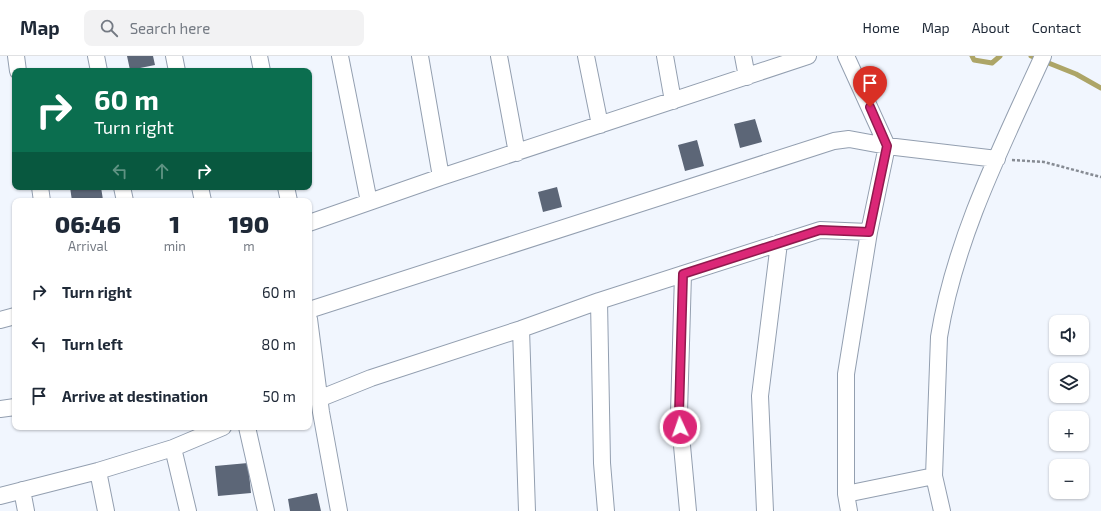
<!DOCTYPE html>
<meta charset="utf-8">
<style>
:root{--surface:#fff;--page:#f2f2f3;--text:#1f2937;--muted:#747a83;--line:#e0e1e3}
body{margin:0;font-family:"Exo 2",sans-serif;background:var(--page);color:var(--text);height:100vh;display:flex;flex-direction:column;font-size:15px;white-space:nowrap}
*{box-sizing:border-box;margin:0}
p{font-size:13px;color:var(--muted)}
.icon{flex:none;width:22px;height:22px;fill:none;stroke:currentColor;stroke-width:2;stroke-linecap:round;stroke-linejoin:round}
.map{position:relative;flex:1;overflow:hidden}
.drawer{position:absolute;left:12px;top:142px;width:300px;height:232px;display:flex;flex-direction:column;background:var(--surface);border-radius:8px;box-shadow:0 1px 3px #0004}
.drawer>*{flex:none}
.top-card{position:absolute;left:12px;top:12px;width:300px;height:122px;border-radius:8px;box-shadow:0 1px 3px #0004;background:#0b6e4f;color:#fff;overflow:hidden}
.fabs{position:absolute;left:1049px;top:259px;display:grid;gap:8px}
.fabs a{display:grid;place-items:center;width:40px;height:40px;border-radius:8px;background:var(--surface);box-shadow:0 1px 3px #0004;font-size:20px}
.pin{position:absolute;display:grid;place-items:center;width:34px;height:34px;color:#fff;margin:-41px -17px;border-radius:50% 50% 50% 0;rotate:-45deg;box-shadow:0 0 4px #0007}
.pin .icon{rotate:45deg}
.me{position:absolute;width:44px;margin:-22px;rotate:357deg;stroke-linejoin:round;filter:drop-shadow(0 0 3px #0008)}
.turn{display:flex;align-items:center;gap:14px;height:84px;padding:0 16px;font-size:18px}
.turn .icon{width:52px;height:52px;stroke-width:2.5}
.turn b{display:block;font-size:28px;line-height:34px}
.lanes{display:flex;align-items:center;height:38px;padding:0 16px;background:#0003;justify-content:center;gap:20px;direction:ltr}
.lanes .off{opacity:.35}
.eta{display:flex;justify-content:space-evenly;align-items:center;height:68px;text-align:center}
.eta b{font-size:24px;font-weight:800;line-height:28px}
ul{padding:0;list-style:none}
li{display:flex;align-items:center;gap:12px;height:52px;padding:0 16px}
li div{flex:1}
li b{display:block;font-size:15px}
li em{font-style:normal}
header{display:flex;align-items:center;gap:24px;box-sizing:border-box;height:56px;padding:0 20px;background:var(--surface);border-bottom:1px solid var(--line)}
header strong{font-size:19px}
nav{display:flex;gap:22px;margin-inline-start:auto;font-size:14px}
.search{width:280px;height:36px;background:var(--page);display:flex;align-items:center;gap:10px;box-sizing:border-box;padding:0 14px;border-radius:8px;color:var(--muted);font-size:15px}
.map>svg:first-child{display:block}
</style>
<header>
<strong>Map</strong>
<div class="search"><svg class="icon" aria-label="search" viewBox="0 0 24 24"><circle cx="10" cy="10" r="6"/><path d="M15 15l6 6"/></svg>Search here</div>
<nav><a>Home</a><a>Map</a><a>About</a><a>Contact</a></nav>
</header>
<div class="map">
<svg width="1101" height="455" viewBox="0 0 1101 455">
<rect width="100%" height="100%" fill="#f1f6fe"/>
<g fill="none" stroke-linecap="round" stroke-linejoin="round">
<path stroke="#ada567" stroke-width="5" d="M972,0L974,4L992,7L1000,0
M1031,0L1076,18L1101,32"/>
</g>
<path fill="#5c6677" d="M127,0H153L155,9L130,14Z
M755,63L762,86L740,92L734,68Z
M697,84L704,110L685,115L678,89Z
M70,131H101L103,144L72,145Z
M557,131L562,151L543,156L538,136Z
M248,407L251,437L218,440L215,410Z
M317,437L321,455H290L288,443Z"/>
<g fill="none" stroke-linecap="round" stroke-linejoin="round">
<g stroke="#939fb0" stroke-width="18">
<path id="street" d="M16,0L18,15
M96,0L99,15
M174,0L177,15
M259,0L262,15
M340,0L369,146
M420,0L441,121
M499,0L517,97
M586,0L600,69
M665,0L673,45
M743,0L747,21
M846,0L887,90L869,176L846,318V438L849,455
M40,131L42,145
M122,131L125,145
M200,131L203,145
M286,131L289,145
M309,167L441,121L808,0
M683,218L679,357L688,455
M599,245L602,407L606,455
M309,254L834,85L849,83L887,90L997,103
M309,263L321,356L339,455
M0,264L15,260
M521,273L527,455
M321,342L371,322L521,273L599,245L820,174L869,176
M0,353L15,351
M247,371L266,455
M173,392L188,455
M98,415L106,455
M22,434L26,455
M846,438L934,420
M0,440L98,415L173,392L223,371
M765,455L760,340L779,187
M942,455L934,420L939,281C955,182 1002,90 1043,0"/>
</g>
<path stroke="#868b93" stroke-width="2.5" stroke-dasharray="3 2" stroke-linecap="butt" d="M1012,104L1044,106L1101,121"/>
<use href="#street" stroke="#fff" stroke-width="16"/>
</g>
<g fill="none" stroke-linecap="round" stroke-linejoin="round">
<g stroke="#8e194d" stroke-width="10">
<path id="route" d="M680,371L679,357L683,218L820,174L869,176L887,90L870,51"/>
</g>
<use href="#route" stroke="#db2777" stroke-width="7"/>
</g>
</svg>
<div class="fabs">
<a><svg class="icon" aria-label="sound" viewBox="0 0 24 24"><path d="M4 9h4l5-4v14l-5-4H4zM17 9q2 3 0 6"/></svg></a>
<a><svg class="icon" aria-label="layers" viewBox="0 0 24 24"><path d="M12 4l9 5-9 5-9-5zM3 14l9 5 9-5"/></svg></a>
<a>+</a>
<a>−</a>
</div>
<div class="pin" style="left:870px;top:51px;background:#d93025"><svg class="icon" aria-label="arrive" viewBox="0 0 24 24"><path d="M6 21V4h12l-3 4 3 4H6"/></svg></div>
<svg class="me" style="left:680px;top:371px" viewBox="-20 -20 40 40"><circle r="17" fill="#db2777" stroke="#fff" stroke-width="3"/><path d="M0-11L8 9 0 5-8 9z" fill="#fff"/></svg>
<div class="top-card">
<div class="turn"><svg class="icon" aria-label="right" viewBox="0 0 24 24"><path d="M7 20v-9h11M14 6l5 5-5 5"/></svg><div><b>60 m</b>Turn right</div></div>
<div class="lanes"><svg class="icon off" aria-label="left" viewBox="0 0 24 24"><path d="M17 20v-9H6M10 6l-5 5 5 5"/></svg><svg class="icon off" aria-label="ahead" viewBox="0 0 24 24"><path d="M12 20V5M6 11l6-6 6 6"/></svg><svg class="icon" aria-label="right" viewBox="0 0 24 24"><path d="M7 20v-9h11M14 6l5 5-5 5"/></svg></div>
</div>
<section class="drawer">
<div class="eta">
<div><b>06:46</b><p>Arrival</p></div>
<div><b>1</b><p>min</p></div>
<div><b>190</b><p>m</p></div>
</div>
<ul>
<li><svg class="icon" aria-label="right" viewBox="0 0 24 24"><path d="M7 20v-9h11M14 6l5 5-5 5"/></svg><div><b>Turn right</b></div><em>60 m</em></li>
<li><svg class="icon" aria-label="left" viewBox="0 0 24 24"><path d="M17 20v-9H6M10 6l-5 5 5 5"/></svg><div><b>Turn left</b></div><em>80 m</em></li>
<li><svg class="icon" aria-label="arrive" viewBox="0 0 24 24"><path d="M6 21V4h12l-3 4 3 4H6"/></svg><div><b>Arrive at destination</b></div><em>50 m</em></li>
</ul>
</section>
</div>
